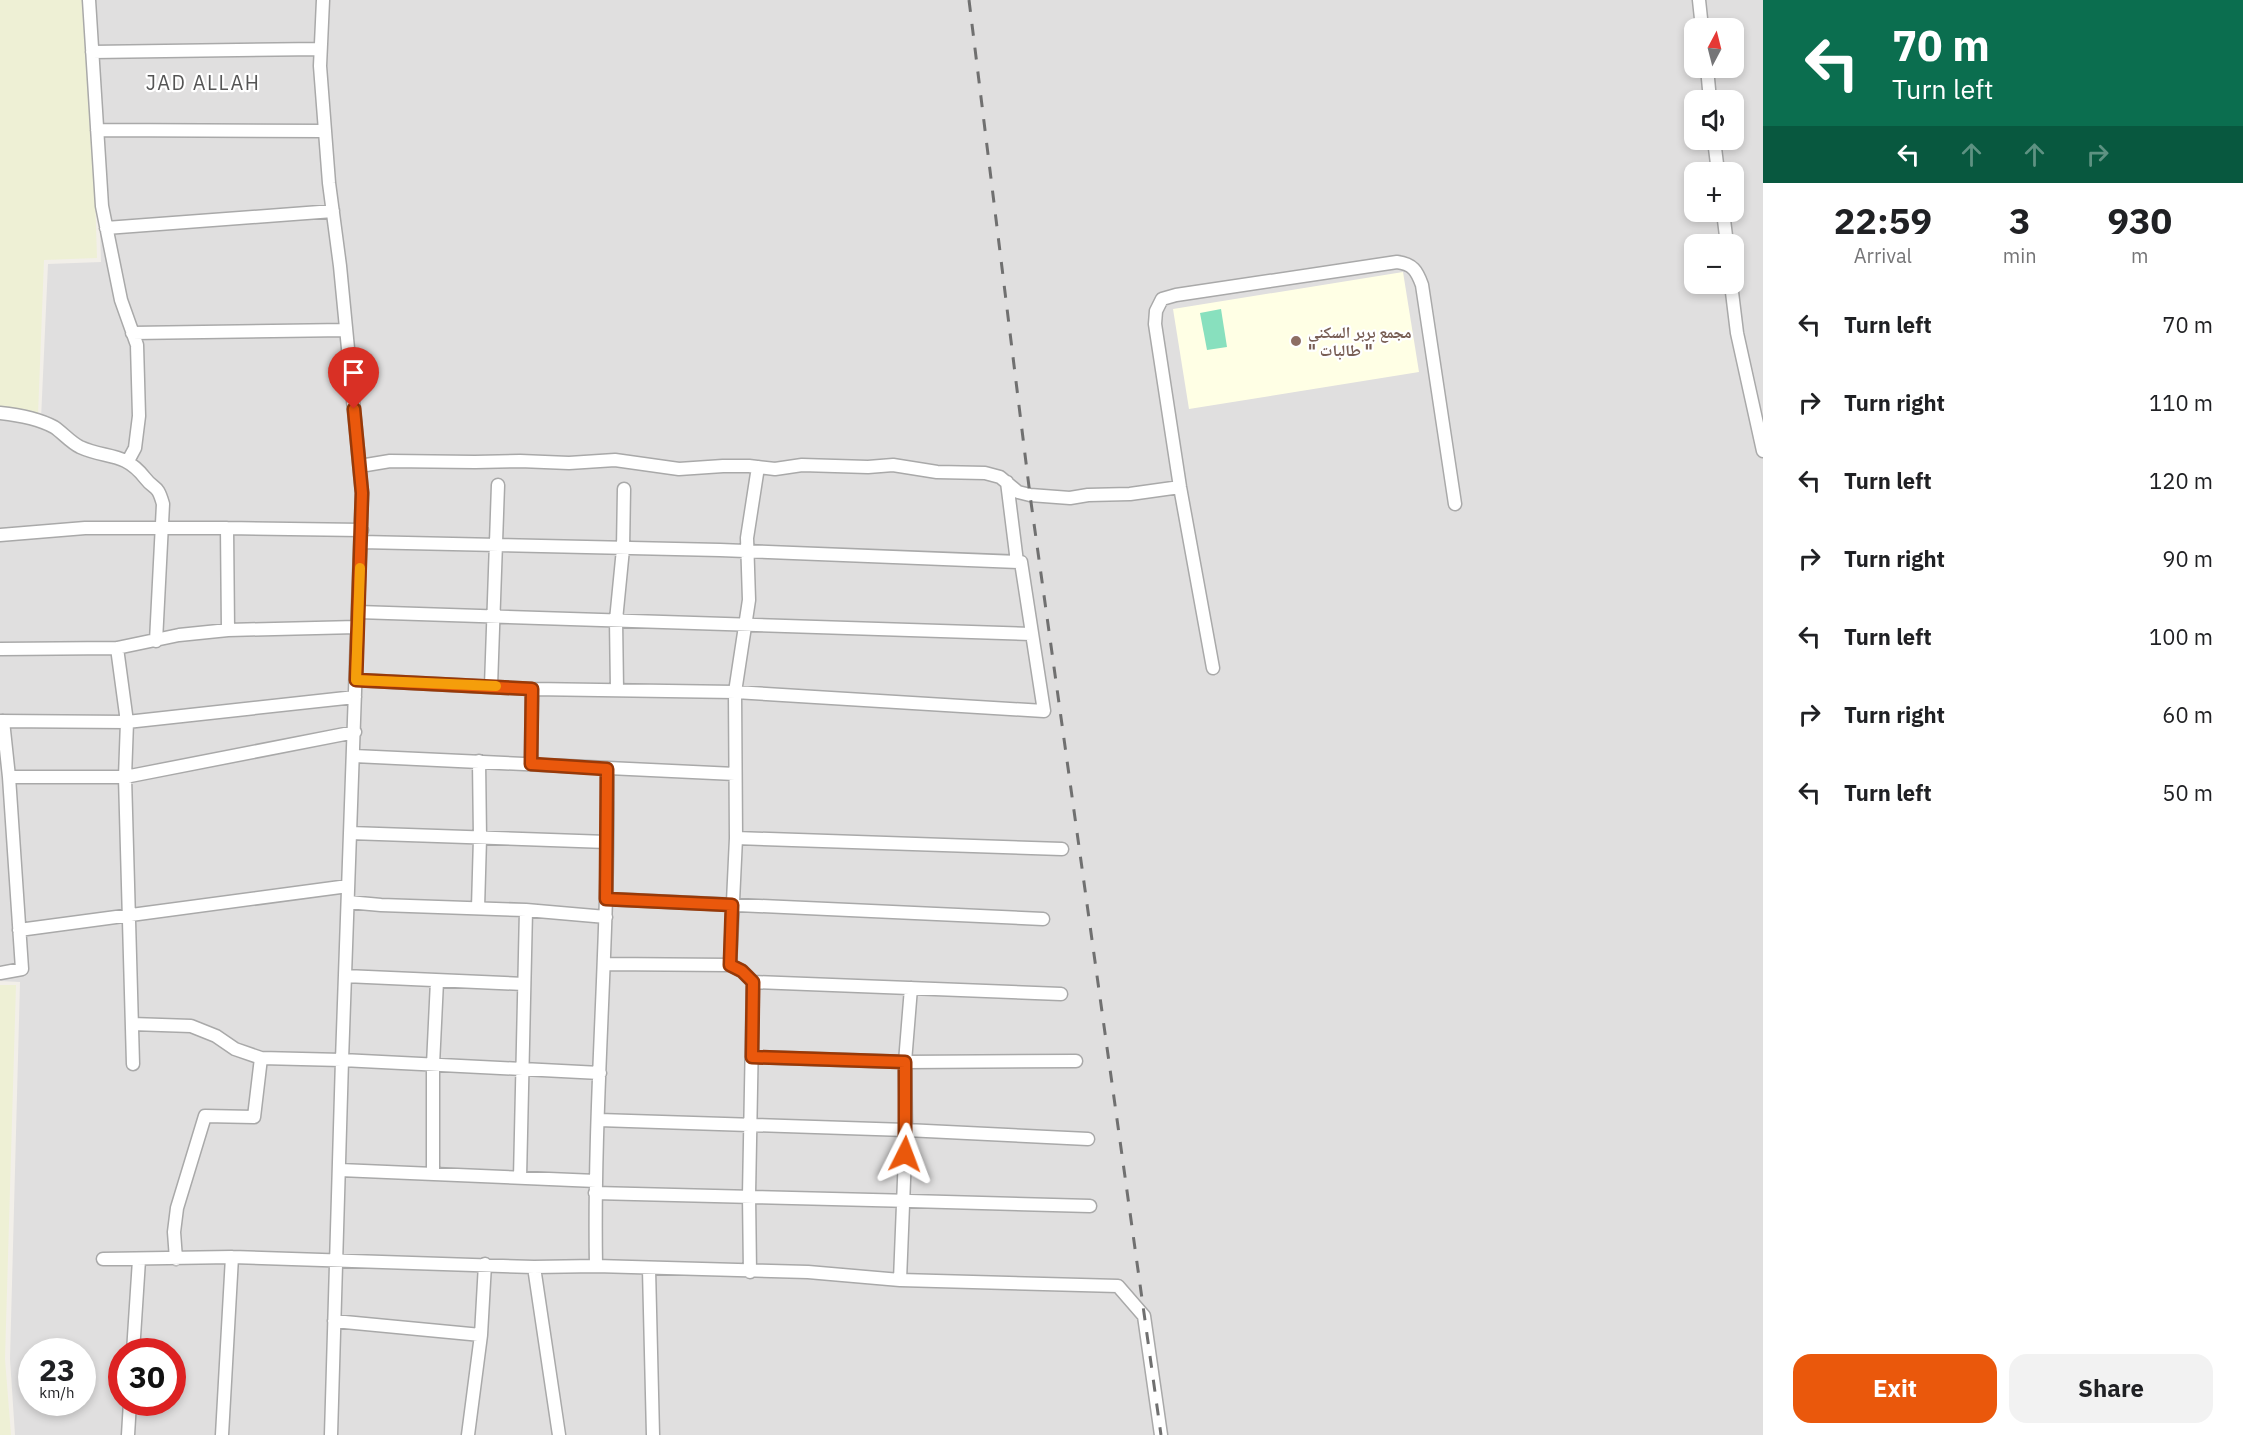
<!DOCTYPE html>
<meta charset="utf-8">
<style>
:root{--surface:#fff;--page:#f2f2f2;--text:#202124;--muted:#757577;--accent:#ea580c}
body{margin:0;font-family:"IBM Plex Sans","Noto Naskh Arabic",sans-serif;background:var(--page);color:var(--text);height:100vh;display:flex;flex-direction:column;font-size:22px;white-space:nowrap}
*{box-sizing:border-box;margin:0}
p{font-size:20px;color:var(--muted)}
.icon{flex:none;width:33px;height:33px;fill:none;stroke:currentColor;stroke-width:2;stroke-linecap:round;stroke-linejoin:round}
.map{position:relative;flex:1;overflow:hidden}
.side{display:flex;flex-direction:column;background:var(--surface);width:480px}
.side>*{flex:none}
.banner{background:#0b6e4f;color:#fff;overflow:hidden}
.needle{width:39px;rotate:7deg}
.fabs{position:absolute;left:1684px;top:18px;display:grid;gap:12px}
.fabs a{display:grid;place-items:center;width:60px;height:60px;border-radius:12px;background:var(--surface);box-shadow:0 3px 9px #0003;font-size:30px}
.speed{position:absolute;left:18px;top:1338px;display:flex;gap:12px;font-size:30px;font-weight:700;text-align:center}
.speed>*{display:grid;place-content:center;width:78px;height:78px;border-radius:50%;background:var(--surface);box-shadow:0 3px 9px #0003;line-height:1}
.speed small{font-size:15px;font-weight:400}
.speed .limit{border:9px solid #d22;background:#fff;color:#111}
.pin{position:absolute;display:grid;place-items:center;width:51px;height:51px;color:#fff;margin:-62px -26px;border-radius:50% 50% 50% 0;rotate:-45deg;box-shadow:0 0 6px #0007}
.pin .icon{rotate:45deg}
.me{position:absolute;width:66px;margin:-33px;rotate:3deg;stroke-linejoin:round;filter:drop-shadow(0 0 4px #0008)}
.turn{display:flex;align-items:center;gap:21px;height:126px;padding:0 30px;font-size:27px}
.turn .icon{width:78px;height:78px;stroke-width:2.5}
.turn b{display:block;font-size:42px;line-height:51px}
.lanes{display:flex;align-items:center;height:57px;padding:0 30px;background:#0003;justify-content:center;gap:30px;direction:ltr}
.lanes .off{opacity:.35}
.eta{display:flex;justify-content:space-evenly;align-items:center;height:102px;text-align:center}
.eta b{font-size:36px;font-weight:700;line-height:42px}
.action{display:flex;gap:12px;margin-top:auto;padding:12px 30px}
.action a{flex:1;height:69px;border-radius:18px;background:var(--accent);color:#fff;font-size:24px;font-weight:700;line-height:69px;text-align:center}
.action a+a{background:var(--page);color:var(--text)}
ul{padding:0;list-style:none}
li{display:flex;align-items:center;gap:18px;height:78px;padding:0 30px}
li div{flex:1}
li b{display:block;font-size:22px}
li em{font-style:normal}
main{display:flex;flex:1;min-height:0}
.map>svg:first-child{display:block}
</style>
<main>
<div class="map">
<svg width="1763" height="1435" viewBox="0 0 1763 1435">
<rect width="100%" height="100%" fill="#f2efe9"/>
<path fill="#e0dfdf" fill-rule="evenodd" d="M93,0H1763V1435H15L10,1359L20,982L0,981V420L41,419L48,264L101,262ZM1695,28H1734V68H1695ZM1695,100H1734V140H1695ZM1695,172H1734V212H1695ZM1695,244H1734V284H1695ZM32,1352H82V1402H32ZM122,1352H172V1402H122Z"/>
<path fill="#ffffe5" d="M1403,272L1419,372L1189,409L1173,309Z"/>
<path fill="#eef0d5" d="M0,0H89L97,258L44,260L38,415L0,416Z
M0,985H16L5,1359L11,1435H0Z"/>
<path fill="#88e0be" d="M1221,309L1227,347L1207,350L1200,313Z"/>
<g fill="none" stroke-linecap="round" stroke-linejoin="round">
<g stroke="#a9a9a9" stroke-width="15">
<path id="minor" d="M89,0L102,206L121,300L137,345L139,416L135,448L128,461
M323,0L320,66L329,183L340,266L362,493L342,1060L331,1435
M1699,0L1702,28
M92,52L320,49
M1707,68L1710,100
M97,130L325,131
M1714,140L1718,172
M1723,212L1727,244
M106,228L333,211
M1731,284L1737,333L1763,451
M132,333L346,330
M0,413C19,415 37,418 54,427C63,433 70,442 80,447C106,459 124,451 145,478C155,491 157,483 163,504L156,641
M360,466L390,461L475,462L520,461L569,463L615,460L679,469L723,466H749L775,469L802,465L868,467L893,465L937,472L985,473L1000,477L1018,492L1030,495L1070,498L1088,495L1130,494L1180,487
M1007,482L1017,562
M227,528L228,630
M0,535L85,528H227L362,530
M358,612L1031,634
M117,648L127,722L125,777L133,1064
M0,649L117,648L179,635L228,630L357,627
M1213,668L1180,487L1155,324L1156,311L1162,299L1176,295L1397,262C1413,264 1417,271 1422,285L1455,504
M356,680L532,689L735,692L1044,711L1021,562L720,550L361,542
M491,686L498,485
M617,690L616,620L623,549L624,489
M0,721L127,722L355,697
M354,756L735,774
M531,764L532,689
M9,777H125L355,732
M350,833L607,842
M736,838L1062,849
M607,899L1043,919
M348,902L381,905L526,910L606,917
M478,908L480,838L479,761
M19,930L348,886
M604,964L730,965L742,971L753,982L749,1195L750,1272
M730,965L736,838L735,692L749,600L747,538L758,467
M0,973L22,969L9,777L3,721
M345,976L524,984
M753,982L1061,994
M132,1024L191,1026L216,1036L235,1049L261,1058L342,1060L600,1073
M752,1057L905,1062L1076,1061
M599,1120L906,1130L1088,1139
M340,1170L596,1181
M433,1174V1065L437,981
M520,1178L526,910
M595,1193C760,1196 925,1202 1090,1206
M103,1259L232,1257L534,1267L596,1266L808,1272L900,1280L1118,1286L1144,1316L1161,1435
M176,1259L174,1232L177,1208L205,1116L254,1117L261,1058
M596,1266C593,1100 610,934 607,769
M534,1267L559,1435
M649,1269L653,1435
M900,1280L906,1130L905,1062L911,988
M334,1321L481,1335
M133,1352L139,1260
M128,1435L130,1402
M222,1435L232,1257
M468,1435L481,1335L485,1264"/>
</g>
<use href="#minor" stroke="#fff" stroke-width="12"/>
<path stroke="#707070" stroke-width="3" stroke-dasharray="12 12" stroke-linecap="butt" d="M969,0L1030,495L1161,1435"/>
</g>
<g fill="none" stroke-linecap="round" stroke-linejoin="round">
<g stroke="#983908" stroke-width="15">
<path id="route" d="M354,409L362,493L356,680L532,689L531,764L607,769L606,899L732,905L730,965L742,971L753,982L752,1057L905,1062V1154"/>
</g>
<use href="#route" stroke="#ea580c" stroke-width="10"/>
<path stroke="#f59e0b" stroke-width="10" d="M360,568L356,680L496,686"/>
</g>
<circle fill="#8d6e63" stroke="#fff" stroke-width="2" cx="1296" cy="341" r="6"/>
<g text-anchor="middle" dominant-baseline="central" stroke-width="4.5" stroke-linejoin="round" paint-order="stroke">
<g font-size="16" font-weight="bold" fill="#785e54" stroke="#fff" text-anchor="start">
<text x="1308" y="332">مجمع بربر السكني<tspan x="1308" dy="18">" طالبات "</tspan></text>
</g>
<g font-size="20" letter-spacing="1.5" fill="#555" stroke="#fff">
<text x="203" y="82">JAD ALLAH</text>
</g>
</g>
</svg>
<div class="fabs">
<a><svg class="needle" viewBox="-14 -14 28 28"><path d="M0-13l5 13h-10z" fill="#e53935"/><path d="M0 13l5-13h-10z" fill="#757577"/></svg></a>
<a><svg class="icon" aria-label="sound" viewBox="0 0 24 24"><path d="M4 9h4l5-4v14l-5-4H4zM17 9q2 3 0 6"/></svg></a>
<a>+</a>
<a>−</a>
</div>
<div class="speed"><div>23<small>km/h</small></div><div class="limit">30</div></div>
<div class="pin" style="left:354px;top:409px;background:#d93025"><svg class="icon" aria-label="arrive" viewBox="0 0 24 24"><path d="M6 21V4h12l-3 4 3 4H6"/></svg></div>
<svg class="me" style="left:905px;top:1154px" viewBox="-20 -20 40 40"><path d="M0-17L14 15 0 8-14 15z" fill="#ea580c" stroke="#fff" stroke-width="4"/></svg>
</div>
<section class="side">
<div class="banner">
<div class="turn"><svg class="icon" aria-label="left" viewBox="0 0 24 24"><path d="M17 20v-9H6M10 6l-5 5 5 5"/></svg><div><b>70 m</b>Turn left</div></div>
<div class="lanes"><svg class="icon" aria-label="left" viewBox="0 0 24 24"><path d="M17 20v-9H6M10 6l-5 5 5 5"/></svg><svg class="icon off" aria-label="ahead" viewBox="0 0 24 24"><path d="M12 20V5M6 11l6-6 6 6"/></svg><svg class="icon off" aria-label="ahead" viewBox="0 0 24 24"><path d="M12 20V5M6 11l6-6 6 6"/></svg><svg class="icon off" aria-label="right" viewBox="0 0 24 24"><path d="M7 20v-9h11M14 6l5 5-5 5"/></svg></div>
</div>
<div class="eta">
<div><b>22:59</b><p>Arrival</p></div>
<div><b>3</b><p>min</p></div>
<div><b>930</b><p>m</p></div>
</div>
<ul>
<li><svg class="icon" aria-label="left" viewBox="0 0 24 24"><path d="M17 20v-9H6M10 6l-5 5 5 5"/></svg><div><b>Turn left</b></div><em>70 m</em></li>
<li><svg class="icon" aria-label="right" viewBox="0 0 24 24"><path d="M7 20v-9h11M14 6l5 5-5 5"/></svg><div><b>Turn right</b></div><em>110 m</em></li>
<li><svg class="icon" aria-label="left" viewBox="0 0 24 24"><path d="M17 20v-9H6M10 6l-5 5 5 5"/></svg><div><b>Turn left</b></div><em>120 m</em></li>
<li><svg class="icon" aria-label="right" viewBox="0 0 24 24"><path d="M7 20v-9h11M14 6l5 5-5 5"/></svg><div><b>Turn right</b></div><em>90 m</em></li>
<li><svg class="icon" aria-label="left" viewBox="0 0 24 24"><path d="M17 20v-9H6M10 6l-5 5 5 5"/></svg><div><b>Turn left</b></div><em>100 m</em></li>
<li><svg class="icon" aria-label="right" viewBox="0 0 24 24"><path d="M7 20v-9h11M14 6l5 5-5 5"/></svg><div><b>Turn right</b></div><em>60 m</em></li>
<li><svg class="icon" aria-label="left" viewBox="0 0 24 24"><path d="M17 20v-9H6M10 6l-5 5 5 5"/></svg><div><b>Turn left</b></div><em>50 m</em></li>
</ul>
<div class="action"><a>Exit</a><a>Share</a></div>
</section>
</main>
